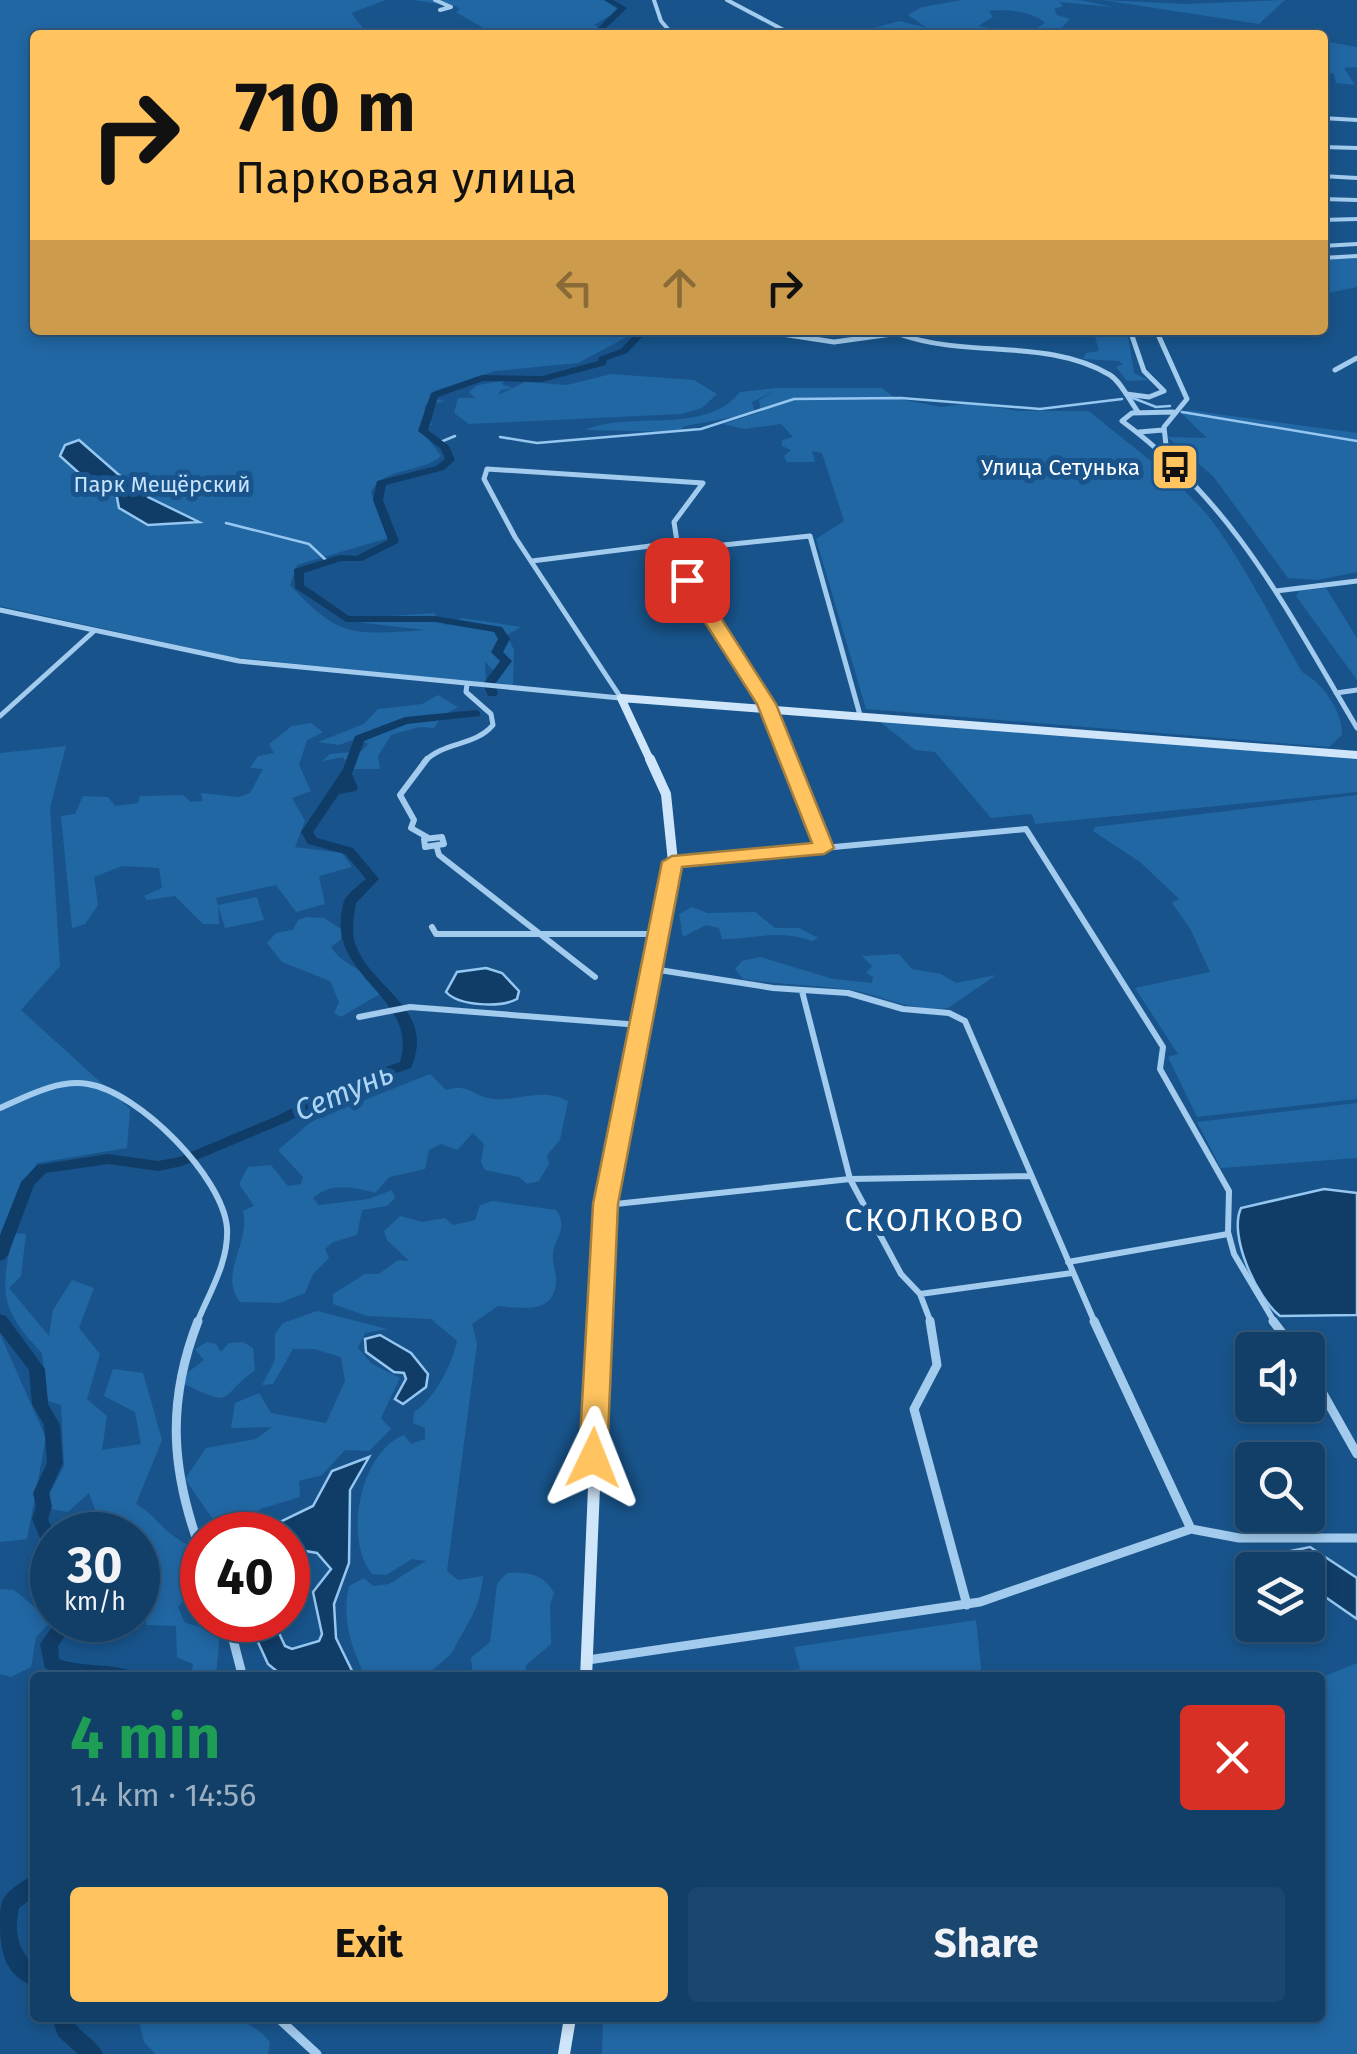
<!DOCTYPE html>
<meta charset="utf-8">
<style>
:root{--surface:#123f68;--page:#1b466e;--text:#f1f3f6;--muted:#9cafc0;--line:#31587c;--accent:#ffc35f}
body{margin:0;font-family:"Fira Sans",sans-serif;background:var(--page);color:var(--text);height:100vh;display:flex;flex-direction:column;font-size:38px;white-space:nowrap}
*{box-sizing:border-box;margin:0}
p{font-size:32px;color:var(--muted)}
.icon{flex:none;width:55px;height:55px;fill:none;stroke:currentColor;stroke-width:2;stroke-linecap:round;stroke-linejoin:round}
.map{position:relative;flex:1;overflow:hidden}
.drawer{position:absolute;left:30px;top:1672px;width:1295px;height:350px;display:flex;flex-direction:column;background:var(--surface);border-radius:10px;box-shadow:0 5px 15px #0003,0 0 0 2px var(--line)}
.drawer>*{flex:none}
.hud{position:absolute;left:30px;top:30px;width:1298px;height:305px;border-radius:10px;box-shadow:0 5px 15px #0003,0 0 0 2px var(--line);background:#ffc35f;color:#111;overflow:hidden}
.tools{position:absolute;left:1235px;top:1332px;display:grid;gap:20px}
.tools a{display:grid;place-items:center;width:90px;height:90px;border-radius:10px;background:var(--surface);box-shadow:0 5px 15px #0003,0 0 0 2px var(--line);font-size:50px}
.speed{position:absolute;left:30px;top:1512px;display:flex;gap:20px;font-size:50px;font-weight:700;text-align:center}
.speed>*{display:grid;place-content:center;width:130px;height:130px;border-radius:50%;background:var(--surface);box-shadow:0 5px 15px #0003,0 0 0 2px var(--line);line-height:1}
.speed small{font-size:25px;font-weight:400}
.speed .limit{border:15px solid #d22;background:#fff;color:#111}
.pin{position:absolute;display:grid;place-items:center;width:85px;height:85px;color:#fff;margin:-42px;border-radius:20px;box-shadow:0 5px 15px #0006}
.me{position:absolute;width:110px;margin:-55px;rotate:2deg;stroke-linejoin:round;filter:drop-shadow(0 0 8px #0008)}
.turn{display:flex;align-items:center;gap:35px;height:210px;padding:0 40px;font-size:45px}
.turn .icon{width:130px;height:130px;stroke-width:2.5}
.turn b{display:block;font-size:70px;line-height:85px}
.lanes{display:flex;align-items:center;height:95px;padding:0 40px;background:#0003;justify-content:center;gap:50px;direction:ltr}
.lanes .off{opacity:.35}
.round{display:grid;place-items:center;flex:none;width:105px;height:105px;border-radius:10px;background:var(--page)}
.head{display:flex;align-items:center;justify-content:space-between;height:170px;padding:0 40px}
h1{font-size:60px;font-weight:700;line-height:75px;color:#1e9e55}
.action{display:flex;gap:20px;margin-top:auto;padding:20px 40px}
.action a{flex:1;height:115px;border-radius:10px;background:var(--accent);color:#111;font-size:40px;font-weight:700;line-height:115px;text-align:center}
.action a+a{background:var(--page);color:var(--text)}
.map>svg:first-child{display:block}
</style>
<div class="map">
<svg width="1357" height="2054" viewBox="0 0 1357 2054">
<rect width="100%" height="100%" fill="#18548b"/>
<path fill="#2167a4" d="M0,0H386L351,13L363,28L378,35H35V330H621L627,337L578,363L495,371L434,391L430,398L445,401L425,405L424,418L432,424L422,431L441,456C421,474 384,466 371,492L388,538L297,565L290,585C340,638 350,635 426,630L364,623V618L434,613L445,625L462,618L521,627L507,635L514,650L513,685L492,682L494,671L462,639L485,662L486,684L232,657L0,606Z
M413,0H604L619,10L594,25L609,35H495L456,12L460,9L455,6Z
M962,0H1080L1113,7L1059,2L1063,6L1054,9L1057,15L1070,19L1055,35L1037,28L1045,23C1032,11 1006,9 989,11L993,17L978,26L1010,32L849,35L899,21L927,28L908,15L922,7Z
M1102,0L1186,4L1285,0L1259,24Z
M1323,41L1357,47V67L1344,68L1355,85L1336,83L1334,74L1323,71Z
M1357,258V287L1323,294V260Z
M1093,330H1127L1134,373L1148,380L1127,381L1116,367L1123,364L1119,361L1083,359L1086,353L1099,351Z
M611,374L694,380L717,394L702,408L681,414L469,424L454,413L458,398H475L469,392L478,385L506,380L501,384L512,388L501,390L498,395L525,382L567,385Z
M777,388H882L895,398L941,407L972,403L1018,411H1089C1131,447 1181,479 1215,525C1248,571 1274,624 1302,672C1323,683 1343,712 1342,735L1329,747L866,709L816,539L844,521L822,453L812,451L815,462H787L784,456L791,450L782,446V440L793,437L781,424L745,429L723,424L761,412L759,400L774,391L752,402L755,413L685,426L677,432L585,430C632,410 705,436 740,392Z
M1188,410L1357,433V572L1318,580L1288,578L1213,476L1167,437L1207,438L1181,413Z
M1326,588L1357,638V680L1296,596L1299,591Z
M438,695L458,707L442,716L434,728L419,727L391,735L378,756L380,769H351L343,757L322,761L330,754L362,751L368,744L358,738L339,745L318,742L364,724L378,709L422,704Z
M878,720L1357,759V792L1035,824L1032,814L991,818L935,752L915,750Z
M311,723L323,732L307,740L299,765L311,791L292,798L305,821L295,847L342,853L352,867L319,876L325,904L296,912L276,885L216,898L218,905L257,897L264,920L225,928L218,905L219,924H203L175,896L147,900L144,896L162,888L159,868L122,866L94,877L98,905L85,924L72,928L61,816L75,814L83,796L108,797L115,806L138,803L140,796L183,795L191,802L203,801L201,793L239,797L250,793L263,769L250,768L258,756L274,753L269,744L292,726Z
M66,746L50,808L60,966L21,1010L130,1109L127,1148L37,1163L0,1244V753Z
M1357,795V1099L1197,1117L1168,1057L1178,1054L1135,988L1210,972L1191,930L1172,903L1179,899L1140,862L1093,831L1095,827Z
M692,907L707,913L755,912L775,928H799L818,938L812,941C775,929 757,939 722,939L719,928L706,925L683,937L679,914Z
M307,917L324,918L341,929V939L331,947C343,966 362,967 380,988V994L341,1017L334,1013L339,1002L330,981L282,962L267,943L276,933L293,930L298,920Z
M899,954L912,969L941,974L956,983L996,975L948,1008C911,1013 881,994 846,989C812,985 777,984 743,979L735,969L742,961L760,957L833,979L872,983L873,977L866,973L872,966L862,956Z
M430,1074L446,1090C471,1083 472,1097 494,1099C520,1101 542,1087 568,1101L560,1140L547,1155L549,1164L539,1181L527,1184L519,1177L485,1170L481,1162L484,1144L473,1133L457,1150L441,1144L429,1150L425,1169L389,1177L375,1193C354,1187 330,1182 313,1198L319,1205L369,1199L392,1190L395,1198L387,1206L362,1210L357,1235L333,1242L325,1249L329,1258L313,1274L305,1293L280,1303L240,1302C218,1275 251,1242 243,1211L254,1206L239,1184L248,1167L271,1165L288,1186L301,1184L303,1177L278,1150L312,1121Z
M1357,1103V1158L1221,1168L1197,1122Z
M493,1201L556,1210C569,1228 555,1236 553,1254C552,1262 555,1269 556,1277C557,1315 524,1308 498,1306L472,1324L477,1344L447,1571L458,1580L483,1576C480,1610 468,1621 454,1649C449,1659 433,1667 426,1677H365C352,1647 341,1620 349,1586L364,1578L373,1586L389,1584L426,1561L412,1559L386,1575L372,1574C343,1539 360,1452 404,1435L411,1444L425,1439V1428L413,1423L414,1412C435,1398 452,1365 457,1341L431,1319L367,1316L333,1304V1294L365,1274H379L398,1260L409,1261L387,1240L384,1231L400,1216L422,1222L445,1218L453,1225L475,1220L480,1205Z
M13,1233L26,1234L21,1276L9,1288L49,1336L53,1310L72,1280L94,1288L79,1328L100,1354L87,1399L107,1416L102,1450L141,1444L135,1412L104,1396L113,1369L143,1373L162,1440L136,1504C158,1517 161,1531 188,1545L202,1581L178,1607L185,1623L220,1632L216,1677H191L193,1664L177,1657L176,1626L146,1625L144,1607H138V1535L98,1518L89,1493L68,1512L51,1509L50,1493L64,1466L61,1405L48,1401L42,1353C0,1310 0,1293 13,1233Z
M317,1311L387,1329L365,1333L358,1348L372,1364L400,1378L381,1418L391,1429L369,1451L345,1450L322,1475L299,1481L300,1497L260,1509L243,1535H217L216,1524L185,1479L206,1448L256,1439L272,1427L231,1428L235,1403L259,1393L271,1413L326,1423L345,1381L341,1357L314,1349H293L273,1384L262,1385L275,1360V1334L283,1323Z
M0,1334L46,1438L27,1539L0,1542Z
M207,1342L216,1344L221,1352L229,1343L243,1342L253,1348L255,1370C216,1399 236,1408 184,1384L187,1373L204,1360L195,1349Z
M507,1573C528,1572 544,1574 554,1593L550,1605L551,1644L526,1665L525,1677H473L471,1658L490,1642L497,1584Z
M0,1589L14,1590L52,1621L36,1637L31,1667L11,1677L0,1674Z
M976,1620L982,1677H747L800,1669L794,1647Z
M1357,1663V2054H602L603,2018H1320V1678Z
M138,2018C182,2017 241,2004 270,2042L268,2054H155L144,2042Z"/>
<path fill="#103d68" stroke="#95c7f0" stroke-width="2.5" d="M79,440L119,475L139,485L148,497L199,522L148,525L119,508L115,487L80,474L60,456L65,445Z
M486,968L502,973L519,991L517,999C500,1008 459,1006 446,992L457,972Z
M1324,1189L1357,1193V1315L1280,1316C1257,1298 1228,1236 1241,1208Z
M380,1335L411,1353L428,1374L426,1387L403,1404L395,1399L406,1379L404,1373L394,1372L366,1352L365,1339Z
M369,1457L350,1490L349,1563L334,1604L336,1638L355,1677H284L268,1664L248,1620H273L285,1646L292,1649L319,1641L322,1634L313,1592L331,1569L317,1553L288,1548V1535H253L313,1506L332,1471Z
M1310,1547L1357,1578V1619L1308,1585V1570H1289L1280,1560L1291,1551Z"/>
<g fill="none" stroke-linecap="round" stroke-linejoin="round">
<path stroke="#95c7f0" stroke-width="2.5" d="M1133,398L1156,407L1170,406
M1182,412L1357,441
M500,437L537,443L701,429L794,399L901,398L1040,409L1122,399
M438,443L455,436
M226,523L309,544L329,563"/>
<path fill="#103d68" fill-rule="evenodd" d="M604,0H613L627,8L605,29L617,35H606L596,30L618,8Z
M632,330H642L645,334L627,353L607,360L606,365L542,382L483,381L438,397L428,430L449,446L455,460L444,470L386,485L383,500L399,541L398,543L362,561H341L304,573V585L349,616H435L502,627L510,639L503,652L512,661L495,684L498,694L496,696H488L483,684L500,661L491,652L498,639L494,632L435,622H346L295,588L294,569L340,555L356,556L388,540L373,500L377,481L436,466L445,459L441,449L418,431L431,393L482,375L542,376L598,361L599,357L621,349L635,334Z
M476,710L480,712V716L407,724L364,741L352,774L358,788L356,791L339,794L313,832L317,838L353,848L379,879L356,903C354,916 351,930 355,943C370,989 437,1008 411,1068L350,1089L287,1122L182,1166L158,1171L108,1164L46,1173L34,1185L8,1255L5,1259L0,1261V1235L21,1182L37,1165L108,1154L158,1161L179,1157L277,1116L340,1083L400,1062C419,999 334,979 341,917C341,914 343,904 344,901C348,893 359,885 366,879L345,854L308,844L301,832L343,769L355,736L405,717Z
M0,1314L6,1316L45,1369L48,1404L60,1425L63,1463L49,1493L52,1506L48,1519L55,1535H52V1554L46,1552L32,1519L36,1506L33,1493L47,1463L44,1425L32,1404L29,1370L0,1332Z
M57,1620H76L58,1646L59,1659C85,1668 109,1662 137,1673L140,1678H70L45,1668L40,1644Z
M35,1875V1896L19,1908C14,1933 17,1948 35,1966V1987C4,1975 0,1952 0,1922C0,1914 0,1906 3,1899C9,1889 25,1879 35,1875Z
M52,2018H72C78,2033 97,2039 103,2054H78L58,2036Z"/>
<path stroke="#a2cbee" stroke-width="4" d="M435,0L451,7L440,10
M654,0L661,21L673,35
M727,0L793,35
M1322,118L1357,120
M1322,147L1357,148
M1322,176L1357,178
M1322,199L1357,200
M1322,220L1357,219
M1322,246L1357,244
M1322,258L1357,256
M755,330L764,331
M911,331L921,330"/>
<path stroke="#a2cbee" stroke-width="5" d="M755,330L834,342L921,330
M1156,330L1187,399L1164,427L1167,454
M902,335C968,358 1049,338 1110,375C1121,382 1130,401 1138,412
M1335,370L1357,358
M1126,394L1149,397L1164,391L1144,371L1130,330
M1173,412L1132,413L1122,421C1236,505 1286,609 1357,728
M1139,432L1163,430
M676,550L810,536L860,715
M532,561L674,543
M1276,591L1357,581
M0,610L239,661L620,698
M1336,693L1357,690
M621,698L515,537L484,479L487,469L703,483L674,522L681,568L767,704L790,762
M0,716L93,632
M424,762C444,741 474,747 493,725L491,714L466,692L467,684"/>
<path stroke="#a2cbee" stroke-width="6" d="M427,759L400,795L414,820L411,828L427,837
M789,759L824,848
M442,837L444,844L425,847L424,839Z
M437,848L439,855L595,977
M674,862L1026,829L1163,1047L1160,1069L1229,1191L1228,1232L1234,1254L1275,1323
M432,927L436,934H661
M653,969L773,988L848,993L903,1009L949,1013L965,1021L1095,1323
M802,991L850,1179L901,1274L920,1294
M359,1017L410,1007L640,1025
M0,1108C27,1096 58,1079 88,1084C139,1092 223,1177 227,1228C229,1262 209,1293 197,1323
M606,1205L850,1179L1031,1176
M1068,1262L1228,1234
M931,1323L920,1294L1072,1273"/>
<path stroke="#a2cbee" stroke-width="9" d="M198,1321C166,1403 171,1472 202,1554
M930,1321L937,1365L914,1409L967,1605
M1094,1321L1191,1529
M1273,1321L1295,1350
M1308,1367L1357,1454
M228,1620L243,1678
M588,1660L980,1602L1191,1529L1239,1538H1357
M278,2018L317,2054"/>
<path stroke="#cfe5fa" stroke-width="8" d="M651,762L621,698L1357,755"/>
<path stroke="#cfe5fa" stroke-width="10" d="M601,1323L606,1205L673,862L666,794L650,759"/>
<path stroke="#cfe5fa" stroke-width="12" d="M586,1678L601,1321
M564,2054L570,2018"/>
</g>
<path fill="#ffc35f" stroke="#a67f3e" stroke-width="2.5" d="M681,576H694L776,704L834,848L824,854L682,867L618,1204L607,1458L603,1466H583L579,1458L593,1204L662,862L672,856L812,843L757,704L678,580Z"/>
<defs>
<g id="bus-square" transform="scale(2.5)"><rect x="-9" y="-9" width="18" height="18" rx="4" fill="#ffc35f" stroke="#18548b"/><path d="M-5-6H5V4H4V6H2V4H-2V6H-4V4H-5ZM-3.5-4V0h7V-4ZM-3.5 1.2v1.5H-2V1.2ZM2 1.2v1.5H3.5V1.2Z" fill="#111"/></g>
</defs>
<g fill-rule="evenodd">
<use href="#bus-square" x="1175" y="467"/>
</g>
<g text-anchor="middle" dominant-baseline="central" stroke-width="10" stroke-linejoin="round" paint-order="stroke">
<g font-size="22" fill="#fff" stroke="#18548b" text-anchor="end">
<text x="1140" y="467">Улица Сетунька</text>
</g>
<g font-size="22" fill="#c8e3fa" stroke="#18548b">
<text x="162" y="484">Парк Мещёрский</text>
</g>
<g font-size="30" font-style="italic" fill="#aed4f5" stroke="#18548b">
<text transform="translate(344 1092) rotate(-23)">Сетунь</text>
</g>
<g font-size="32" letter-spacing="2.5" fill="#fff" stroke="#18548b">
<text x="935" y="1220">СКОЛКОВО</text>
</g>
</g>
</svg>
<div class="tools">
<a><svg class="icon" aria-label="sound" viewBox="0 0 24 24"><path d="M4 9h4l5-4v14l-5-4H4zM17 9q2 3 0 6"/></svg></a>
<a><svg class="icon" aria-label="search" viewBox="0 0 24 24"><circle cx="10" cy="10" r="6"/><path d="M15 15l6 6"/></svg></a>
<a><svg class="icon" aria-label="layers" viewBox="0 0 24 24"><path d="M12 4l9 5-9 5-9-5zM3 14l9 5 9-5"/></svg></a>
</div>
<div class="speed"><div>30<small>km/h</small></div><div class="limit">40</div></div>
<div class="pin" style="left:687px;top:580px;background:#d93025"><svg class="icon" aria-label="arrive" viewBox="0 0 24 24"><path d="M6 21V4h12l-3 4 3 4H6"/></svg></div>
<svg class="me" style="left:593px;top:1458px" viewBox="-20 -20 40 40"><path d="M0-17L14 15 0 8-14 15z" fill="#ffc35f" stroke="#fff" stroke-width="4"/></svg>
<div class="hud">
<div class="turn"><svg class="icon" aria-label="right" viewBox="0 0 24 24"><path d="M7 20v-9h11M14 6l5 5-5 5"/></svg><div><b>710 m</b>Парковая улица</div></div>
<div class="lanes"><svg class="icon off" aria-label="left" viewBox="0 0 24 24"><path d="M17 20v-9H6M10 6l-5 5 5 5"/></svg><svg class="icon off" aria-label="ahead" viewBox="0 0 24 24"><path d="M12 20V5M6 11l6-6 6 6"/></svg><svg class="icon" aria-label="right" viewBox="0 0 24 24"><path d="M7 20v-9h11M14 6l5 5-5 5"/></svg></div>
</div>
<section class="drawer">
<div class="head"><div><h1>4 min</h1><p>1.4 km · 14:56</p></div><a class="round" style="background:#d93025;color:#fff"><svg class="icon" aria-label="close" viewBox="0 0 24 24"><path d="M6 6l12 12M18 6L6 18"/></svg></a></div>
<div class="action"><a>Exit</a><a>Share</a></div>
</section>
</div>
